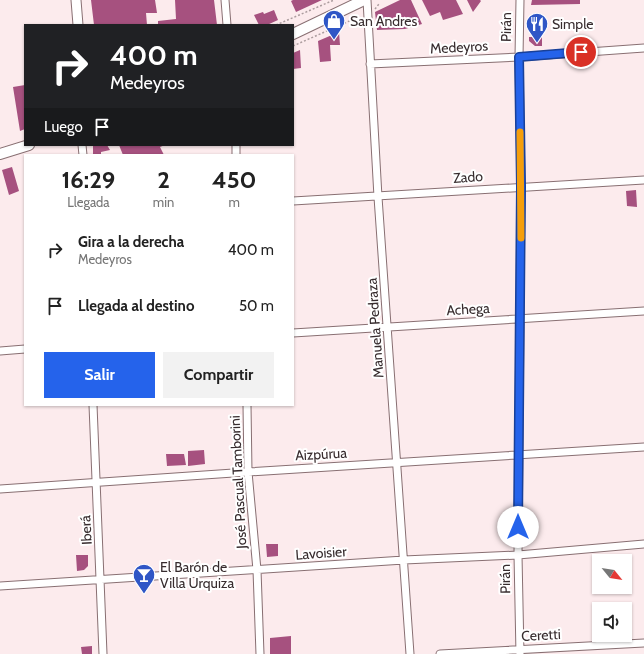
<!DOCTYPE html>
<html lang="es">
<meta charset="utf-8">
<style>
:root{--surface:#fff;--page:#f2f2f2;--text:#222;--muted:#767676;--accent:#2563eb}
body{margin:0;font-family:Cabin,sans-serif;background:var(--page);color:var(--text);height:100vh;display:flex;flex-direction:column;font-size:15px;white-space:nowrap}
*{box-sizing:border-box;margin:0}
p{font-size:13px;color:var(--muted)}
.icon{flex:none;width:22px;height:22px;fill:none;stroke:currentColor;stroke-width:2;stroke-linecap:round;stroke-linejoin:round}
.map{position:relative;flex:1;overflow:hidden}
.side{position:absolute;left:24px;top:154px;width:270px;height:252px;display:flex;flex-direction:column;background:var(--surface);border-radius:0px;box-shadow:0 1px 3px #0004}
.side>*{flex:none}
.hud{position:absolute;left:24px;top:24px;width:270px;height:122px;border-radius:0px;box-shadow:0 1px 3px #0004;background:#202124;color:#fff;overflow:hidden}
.needle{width:26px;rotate:120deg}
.fabs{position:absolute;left:592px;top:554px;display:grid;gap:8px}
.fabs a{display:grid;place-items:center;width:40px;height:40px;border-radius:0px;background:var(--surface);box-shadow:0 1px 3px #0004;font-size:20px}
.pin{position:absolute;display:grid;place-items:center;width:34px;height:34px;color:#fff;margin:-17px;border:2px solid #fff;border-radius:50%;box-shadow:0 1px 4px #0007}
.me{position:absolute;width:44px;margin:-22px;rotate:0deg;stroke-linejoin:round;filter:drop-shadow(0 0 3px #0008)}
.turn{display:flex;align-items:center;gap:14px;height:84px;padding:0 20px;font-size:18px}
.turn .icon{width:52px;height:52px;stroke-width:2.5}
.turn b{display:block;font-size:28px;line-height:34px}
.then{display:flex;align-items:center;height:38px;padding:0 20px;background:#0003;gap:8px;font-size:15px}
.eta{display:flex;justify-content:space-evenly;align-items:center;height:68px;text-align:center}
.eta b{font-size:24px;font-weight:700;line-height:28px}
.primary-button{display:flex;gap:8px;margin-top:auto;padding:8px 20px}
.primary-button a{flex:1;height:46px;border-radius:0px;background:var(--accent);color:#fff;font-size:16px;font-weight:700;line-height:46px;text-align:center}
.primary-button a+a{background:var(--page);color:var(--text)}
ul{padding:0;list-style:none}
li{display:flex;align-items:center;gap:12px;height:56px;padding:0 20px}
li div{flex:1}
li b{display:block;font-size:15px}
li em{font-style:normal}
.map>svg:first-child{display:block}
</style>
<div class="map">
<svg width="644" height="654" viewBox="0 0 644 654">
<rect width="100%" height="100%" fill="#fcebed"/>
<path fill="#a6517f" d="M91,0H155L157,13H146L147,25H94Z
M175,0H214L217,25H158V21L176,19Z
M293,0H322L296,12L291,1Z
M400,0H411L422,24L405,29L377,30L375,12Z
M422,0H456L463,14L443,20L440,12L430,16Z
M467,0H480L481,1L473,12Z
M532,0H580V4L531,5Z
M274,10L278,20L267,25H259L254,15L263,12L264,14Z
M339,32L340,45H330L331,61L320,62L318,41Z
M529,37H542V46H535L529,41Z
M300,50L301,68L293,69V53Z
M25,85V129L20,131L13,87Z
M93,145H107L110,150L101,152V155H93Z
M119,145H165L160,147L164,155H123Z
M12,167L19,191L9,195L2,170Z
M636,190L637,207L627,206L626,191Z
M204,450L205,464L188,466V451Z
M166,454H184L186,465L167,466Z
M266,544H278V556L267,557Z
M76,555H88V566L84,570L77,571Z
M291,636V654H270V638Z
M92,646V654H82L81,647Z"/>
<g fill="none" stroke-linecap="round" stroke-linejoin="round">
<g stroke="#886f72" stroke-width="9">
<path id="minor" d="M225,0L227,25
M367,0L378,197L410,654
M520,0L519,57L521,187L518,555L520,654
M370,64L519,57L644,48
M82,145L83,155
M236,145V155
M293,201L644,180
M293,333L644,311
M0,351L25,349
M93,405L103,654
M247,405L248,472L257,570L260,654
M0,489L248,472L644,447
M0,586L404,560L518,555L644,544
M440,654L644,643"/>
</g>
<g stroke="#886f72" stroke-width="11">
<path id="tertiary" d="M76,0L78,25"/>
</g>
<g stroke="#886f72" stroke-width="12">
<path id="secondary" d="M293,34L364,0
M0,154L29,145"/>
</g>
<path stroke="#ab9c9e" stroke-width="1.5" stroke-dasharray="2 2" stroke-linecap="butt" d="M375,9L379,4
M276,25L334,0
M293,46L356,18"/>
<use href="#minor" stroke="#fff" stroke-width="7"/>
<use href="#tertiary" stroke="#fff" stroke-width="9"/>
<use href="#secondary" stroke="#fff" stroke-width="10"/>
</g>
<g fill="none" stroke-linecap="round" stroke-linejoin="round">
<g stroke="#184099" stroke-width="10">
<path id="route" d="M518,527L521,187L519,57L581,52"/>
</g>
<use href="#route" stroke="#2563eb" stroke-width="7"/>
<path stroke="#f59e0b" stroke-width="7" d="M520,132L521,238"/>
</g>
<defs>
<g id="shop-pin" transform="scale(1.15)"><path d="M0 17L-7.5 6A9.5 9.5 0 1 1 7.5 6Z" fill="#2f56c6" stroke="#fff"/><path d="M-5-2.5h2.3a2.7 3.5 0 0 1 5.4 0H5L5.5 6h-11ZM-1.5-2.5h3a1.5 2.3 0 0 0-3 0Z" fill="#fff"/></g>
<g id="restaurant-pin" transform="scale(1.15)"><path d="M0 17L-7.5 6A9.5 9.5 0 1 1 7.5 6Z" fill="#2f56c6" stroke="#fff"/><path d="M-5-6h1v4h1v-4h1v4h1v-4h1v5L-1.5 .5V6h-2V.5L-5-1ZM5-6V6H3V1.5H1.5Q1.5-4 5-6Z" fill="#fff"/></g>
<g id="bar-pin" transform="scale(1.15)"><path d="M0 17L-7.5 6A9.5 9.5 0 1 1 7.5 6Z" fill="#2f56c6" stroke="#fff"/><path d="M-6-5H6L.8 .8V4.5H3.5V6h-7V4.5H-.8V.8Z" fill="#fff"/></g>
</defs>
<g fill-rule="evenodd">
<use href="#shop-pin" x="334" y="21"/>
<use href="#restaurant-pin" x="537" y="24"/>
<use href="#bar-pin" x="144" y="575"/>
</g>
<g text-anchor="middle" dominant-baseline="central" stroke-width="4" stroke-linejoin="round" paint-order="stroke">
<g font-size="14" fill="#372c2e" stroke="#fff" text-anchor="start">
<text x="350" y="21">San Andres</text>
<text x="552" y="24">Simple</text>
<text x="160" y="567">El Barón de<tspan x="160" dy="16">Villa Urquiza</tspan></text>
</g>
<g font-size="14" fill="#372c2e" stroke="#fff">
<text transform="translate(506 27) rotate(-89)">Pirán</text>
<text transform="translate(459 47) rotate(-3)">Medeyros</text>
<text transform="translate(468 177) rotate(-4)">Zado</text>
<text transform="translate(468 309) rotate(-3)">Achega</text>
<text transform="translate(375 328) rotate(-94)">Manuela Pedraza</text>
<text transform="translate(321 454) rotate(-3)">Aizpúrua</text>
<text transform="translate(238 482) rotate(-93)">José Pascual Tamborini</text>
<text transform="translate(86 530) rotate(-93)">Iberá</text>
<text transform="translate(321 553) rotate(-4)">Lavoisier</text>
<text transform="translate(505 579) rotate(-91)">Pirán</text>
<text transform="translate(541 635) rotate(-3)">Ceretti</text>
</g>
</g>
</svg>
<div class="fabs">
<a><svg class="needle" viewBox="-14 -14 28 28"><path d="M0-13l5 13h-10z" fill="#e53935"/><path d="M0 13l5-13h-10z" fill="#767676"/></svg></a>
<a><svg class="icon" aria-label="sound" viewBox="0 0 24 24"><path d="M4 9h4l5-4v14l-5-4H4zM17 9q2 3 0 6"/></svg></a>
</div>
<div class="pin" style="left:581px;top:52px;background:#d93025"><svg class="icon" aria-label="arrive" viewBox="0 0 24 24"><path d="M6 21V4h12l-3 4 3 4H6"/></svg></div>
<svg class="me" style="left:518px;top:527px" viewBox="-20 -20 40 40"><circle r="19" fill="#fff"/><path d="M0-13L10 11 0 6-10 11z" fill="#2563eb"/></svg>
<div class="hud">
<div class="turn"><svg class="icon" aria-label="right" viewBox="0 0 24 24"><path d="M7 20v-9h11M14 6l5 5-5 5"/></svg><div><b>400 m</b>Medeyros</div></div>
<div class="then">Luego<svg class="icon" aria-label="arrive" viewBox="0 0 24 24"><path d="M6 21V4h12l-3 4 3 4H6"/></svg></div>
</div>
<section class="side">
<div class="eta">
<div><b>16:29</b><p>Llegada</p></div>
<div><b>2</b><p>min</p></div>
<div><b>450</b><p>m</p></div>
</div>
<ul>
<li><svg class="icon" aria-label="right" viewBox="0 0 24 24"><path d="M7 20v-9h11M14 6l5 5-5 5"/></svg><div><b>Gira a la derecha</b><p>Medeyros</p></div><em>400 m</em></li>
<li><svg class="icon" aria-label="arrive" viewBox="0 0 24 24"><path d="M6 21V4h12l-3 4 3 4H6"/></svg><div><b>Llegada al destino</b></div><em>50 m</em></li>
</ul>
<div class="primary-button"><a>Salir</a><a>Compartir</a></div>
</section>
</div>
